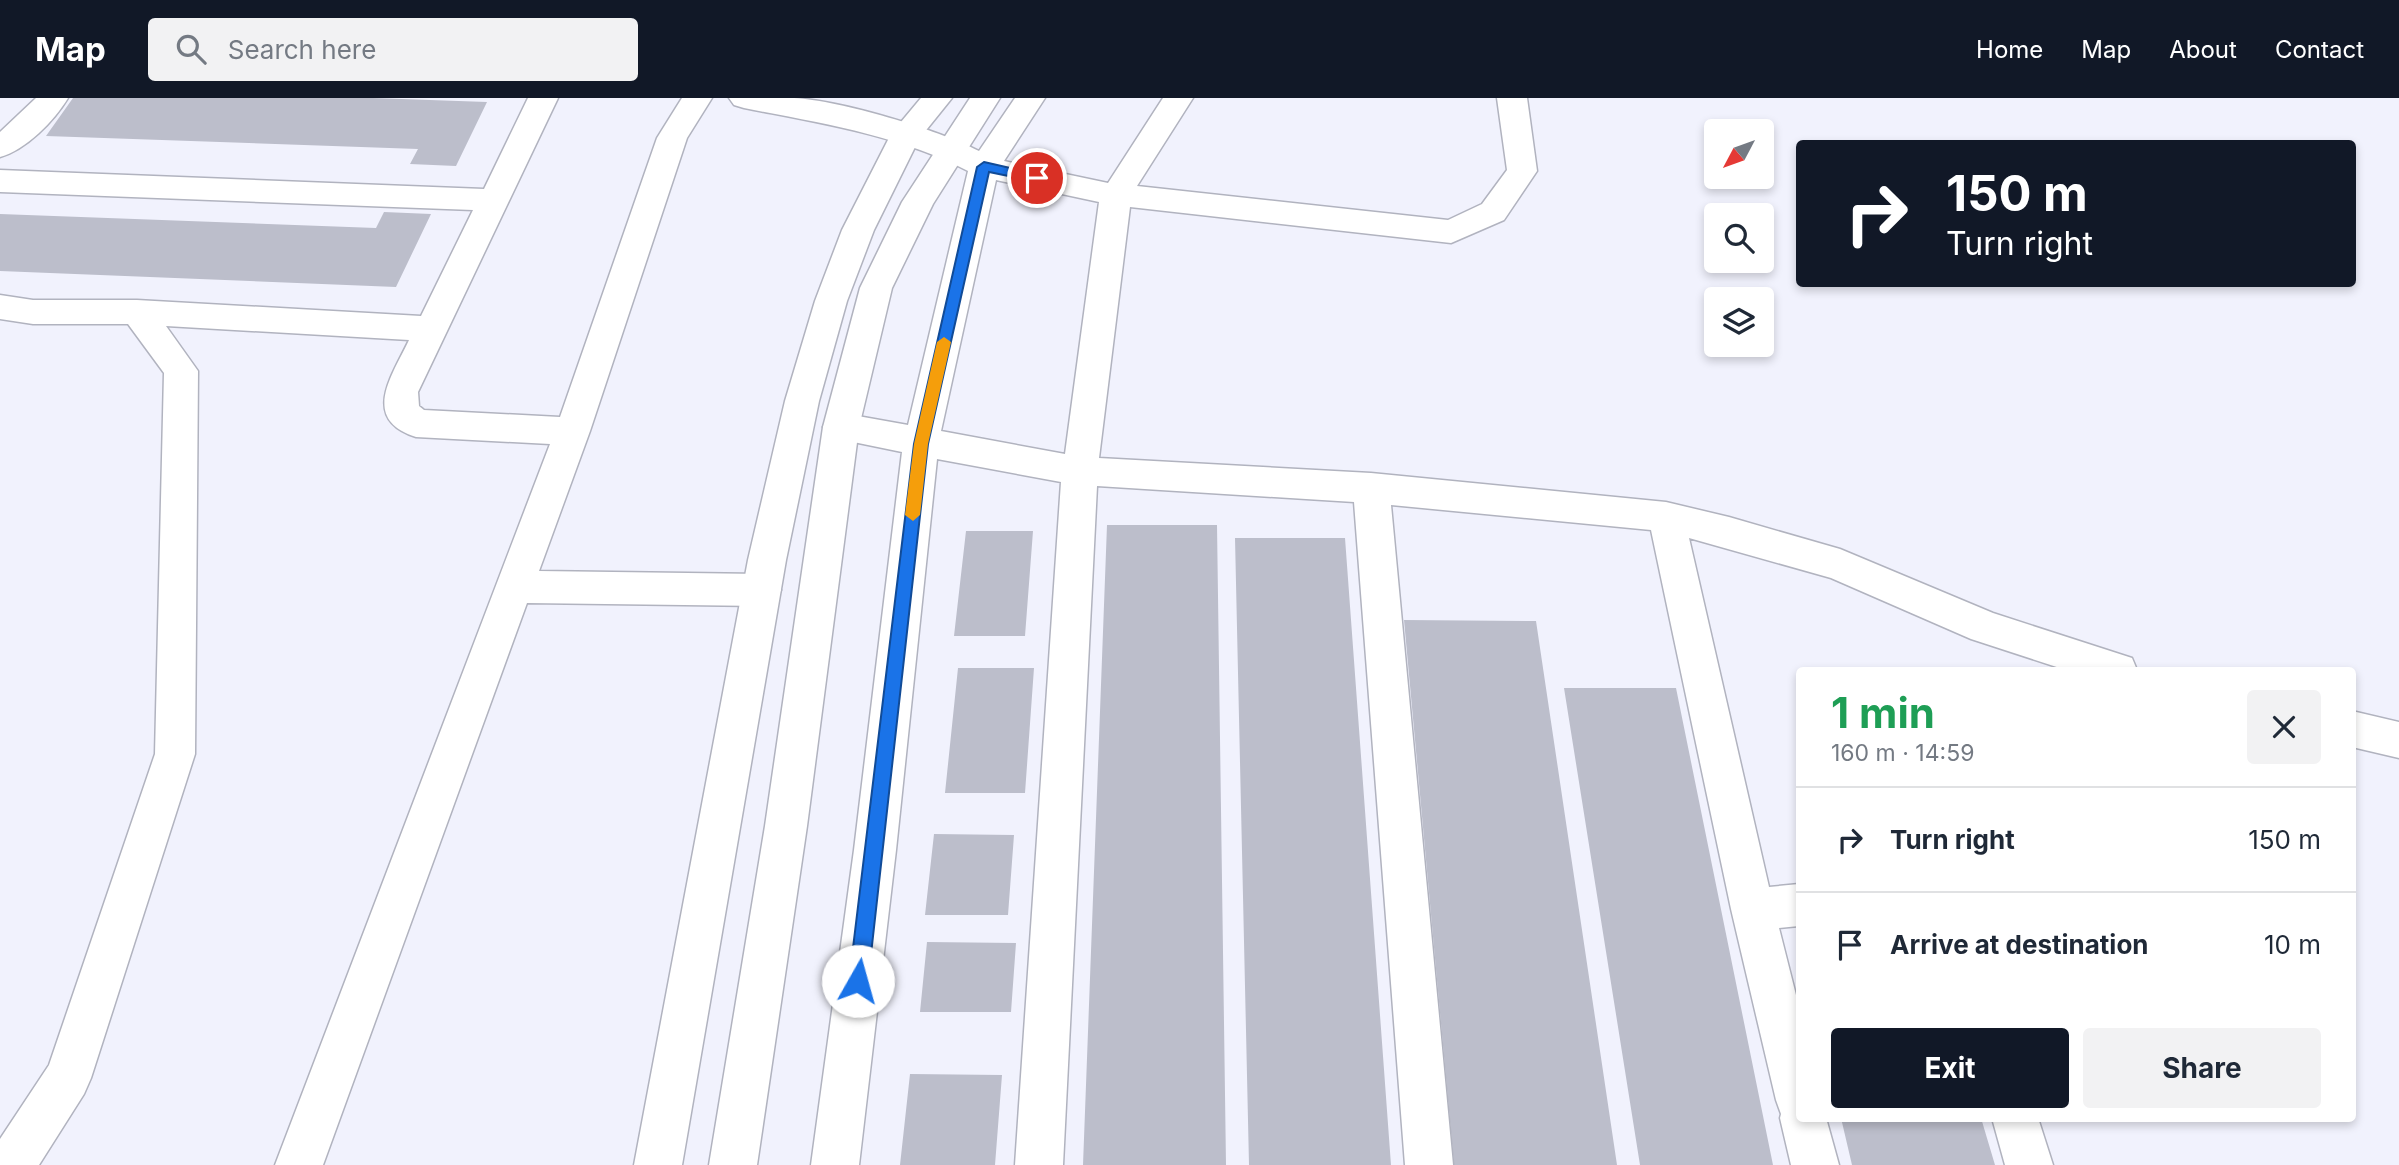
<!DOCTYPE html>
<meta charset="utf-8">
<style>
:root{--surface:#fff;--page:#f2f2f3;--text:#1f2937;--muted:#747a83;--line:#e0e1e3;--accent:#111827}
body{margin:0;font-family:Inter,sans-serif;background:var(--page);color:var(--text);height:100vh;display:flex;flex-direction:column;font-size:26px;white-space:nowrap}
*{box-sizing:border-box;margin:0}
p{font-size:23px;color:var(--muted)}
.icon{flex:none;width:38px;height:38px;fill:none;stroke:currentColor;stroke-width:2;stroke-linecap:round;stroke-linejoin:round}
.map{position:relative;flex:1;overflow:hidden}
.sheet{position:absolute;left:1796px;top:569px;width:560px;height:455px;display:flex;flex-direction:column;background:var(--surface);border-radius:7px;box-shadow:0 4px 10px #0003}
.sheet>*{flex:none}
.top-card{position:absolute;left:1796px;top:42px;width:560px;height:147px;border-radius:7px;box-shadow:0 4px 10px #0003;background:#111827;color:#fff;overflow:hidden}
.needle{width:46px;rotate:229deg}
.fabs{position:absolute;left:1704px;top:21px;display:grid;gap:14px}
.fabs a{display:grid;place-items:center;width:70px;height:70px;border-radius:7px;background:var(--surface);box-shadow:0 4px 10px #0003;font-size:35px}
.pin{position:absolute;display:grid;place-items:center;width:60px;height:60px;color:#fff;margin:-30px;border:4px solid #fff;border-radius:50%;box-shadow:0 2px 7px #0007}
.me{position:absolute;width:77px;margin:-38px;rotate:7deg;stroke-linejoin:round;filter:drop-shadow(0 0 5px #0008)}
.turn{display:flex;align-items:center;gap:24px;height:147px;padding:0 35px;font-size:32px}
.turn .icon{width:91px;height:91px;stroke-width:2.5}
.turn b{display:block;font-size:49px;line-height:60px}
.round{display:grid;place-items:center;flex:none;width:74px;height:74px;border-radius:7px;background:var(--page)}
.overview{display:flex;align-items:center;justify-content:space-between;height:119px;padding:0 35px}
h1{font-size:42px;font-weight:700;line-height:52px;color:#1e9e55}
.button{display:flex;gap:14px;margin-top:auto;padding:14px 35px}
.button a{flex:1;height:80px;border-radius:7px;background:var(--accent);color:#fff;font-size:28px;font-weight:700;line-height:80px;text-align:center}
.button a+a{background:var(--page);color:var(--text)}
ul{padding:0;list-style:none}
li{display:flex;align-items:center;gap:21px;height:105px;padding:0 35px;border-top:2px solid var(--line)}
li div{flex:1}
li b{display:block;font-size:26px}
li em{font-style:normal}
header{display:flex;align-items:center;gap:42px;box-sizing:border-box;height:98px;padding:0 35px;background:var(--accent);color:#fff}
header strong{font-size:33px}
nav{display:flex;gap:38px;margin-inline-start:auto;font-size:24px}
.search{width:490px;height:63px;background:var(--page);display:flex;align-items:center;gap:18px;box-sizing:border-box;padding:0 24px;border-radius:7px;color:var(--muted);font-size:26px}
.map>svg:first-child{display:block}
</style>
<header>
<strong>Map</strong>
<div class="search"><svg class="icon" aria-label="search" viewBox="0 0 24 24"><circle cx="10" cy="10" r="6"/><path d="M15 15l6 6"/></svg>Search here</div>
<nav><a>Home</a><a>Map</a><a>About</a><a>Contact</a></nav>
</header>
<div class="map">
<svg width="2399" height="1067" viewBox="0 0 2399 1067">
<rect width="100%" height="100%" fill="#f1f2fd"/>
<path fill="#bcbecb" d="M73,0H373L487,4L456,68L410,66L418,51L46,38Z
M384,114L431,116L396,189L0,173V116L376,130Z
M1107,427H1217L1226,1067H1083Z
M966,433H1033L1025,538H954Z
M1235,440H1345L1391,1067H1249Z
M1404,522L1536,523L1617,1067H1454Z
M958,570H1034L1025,695H945Z
M1564,590H1676L1773,1067H1640Z
M934,736L1014,737L1008,817H925Z
M927,844L1016,845L1011,914H920Z
M910,976L1002,977L995,1067H900Z
M1841,1020H1981L1995,1067H1852Z"/>
<g fill="none" stroke-linecap="round" stroke-linejoin="round">
<g stroke="#b1b3bf" stroke-width="3">
<path id="minor" d="M36,0H68C54,23 26,52 0,59V34Z
M528,0H558L418,294L419,308L424,312L560,319L657,40L682,0H712L687,40L590,333L539,473L762,476L775,481L781,492L775,503L762,508L527,505L323,1067H275L550,346L416,339C360,321 392,278 409,242L166,228L198,273L195,656L91,980L84,996L39,1067H0V1041L49,967L155,656L164,275L128,226H33L0,221V197L33,202H137L421,218L473,112L0,94V72L484,91Z
M729,0C751,0 773,0 794,0C842,3 936,31 979,53L1015,0H1045L1004,63L1108,85L1163,0H1193L1137,88L1448,122L1482,106L1507,72L1497,0H1527L1537,73L1504,122L1451,145L1130,109L1099,360L1371,375L1666,404L1729,419L1840,451L1993,515L2132,560L2137,572H2066L1971,541L1831,480L1689,440L1769,789L1799,786V828L1779,830L1799,909V1020H1826L1839,1067H1791L1780,1020L1781,1016L1776,1002L1731,811L1651,432L1391,407L1453,1067H1405L1354,404L1097,388L1063,1067H1015L1061,384L937,361L896,752L859,1067H811L854,752L902,354L829,339L823,329L829,319L841,315L908,327L968,73C899,37 820,25 744,10L734,7ZM996,82L1099,104L1065,356L941,333Z
M2352,613L2399,624V660L2352,649Z
M1992,1020H2038L2053,1067H2005Z"/>
</g>
<g stroke="#b1b3bf" stroke-width="3">
<path id="secondary" d="M921,0H952L919,41L874,132L847,203L819,303L786,462L682,1067H634L748,462L785,303L815,203L842,132L891,36Z
M970,0H1000L933,106L892,190L859,329L807,728L757,1067H709L765,728L823,329L860,190L902,104Z"/>
</g>
<use href="#minor" fill="#fff" fill-rule="evenodd"/>
<use href="#secondary" fill="#fff" fill-rule="evenodd"/>
</g>
<path fill="#1a73e8" stroke="#114b97" stroke-width="2" d="M984,64L1037,76L1043,80L1037,84L989,74L928,346L868,883L865,890L858,892L852,890L849,883L914,346L977,69Z"/>
<path fill="#f59e0b" d="M944,239L951,244L928,346L920,417L913,423L905,417L914,346L937,244Z"/>
</svg>
<div class="fabs">
<a><svg class="needle" viewBox="-14 -14 28 28"><path d="M0-13l5 13h-10z" fill="#e53935"/><path d="M0 13l5-13h-10z" fill="#747a83"/></svg></a>
<a><svg class="icon" aria-label="search" viewBox="0 0 24 24"><circle cx="10" cy="10" r="6"/><path d="M15 15l6 6"/></svg></a>
<a><svg class="icon" aria-label="layers" viewBox="0 0 24 24"><path d="M12 4l9 5-9 5-9-5zM3 14l9 5 9-5"/></svg></a>
</div>
<div class="pin" style="left:1037px;top:80px;background:#d93025"><svg class="icon" aria-label="arrive" viewBox="0 0 24 24"><path d="M6 21V4h12l-3 4 3 4H6"/></svg></div>
<svg class="me" style="left:858px;top:883px" viewBox="-20 -20 40 40"><circle r="19" fill="#fff"/><path d="M0-13L10 11 0 6-10 11z" fill="#1a73e8"/></svg>
<div class="top-card">
<div class="turn"><svg class="icon" aria-label="right" viewBox="0 0 24 24"><path d="M7 20v-9h11M14 6l5 5-5 5"/></svg><div><b>150 m</b>Turn right</div></div>
</div>
<section class="sheet">
<div class="overview"><div><h1>1 min</h1><p>160 m · 14:59</p></div><a class="round"><svg class="icon" aria-label="close" viewBox="0 0 24 24"><path d="M6 6l12 12M18 6L6 18"/></svg></a></div>
<ul>
<li><svg class="icon" aria-label="right" viewBox="0 0 24 24"><path d="M7 20v-9h11M14 6l5 5-5 5"/></svg><div><b>Turn right</b></div><em>150 m</em></li>
<li><svg class="icon" aria-label="arrive" viewBox="0 0 24 24"><path d="M6 21V4h12l-3 4 3 4H6"/></svg><div><b>Arrive at destination</b></div><em>10 m</em></li>
</ul>
<div class="button"><a>Exit</a><a>Share</a></div>
</section>
</div>
